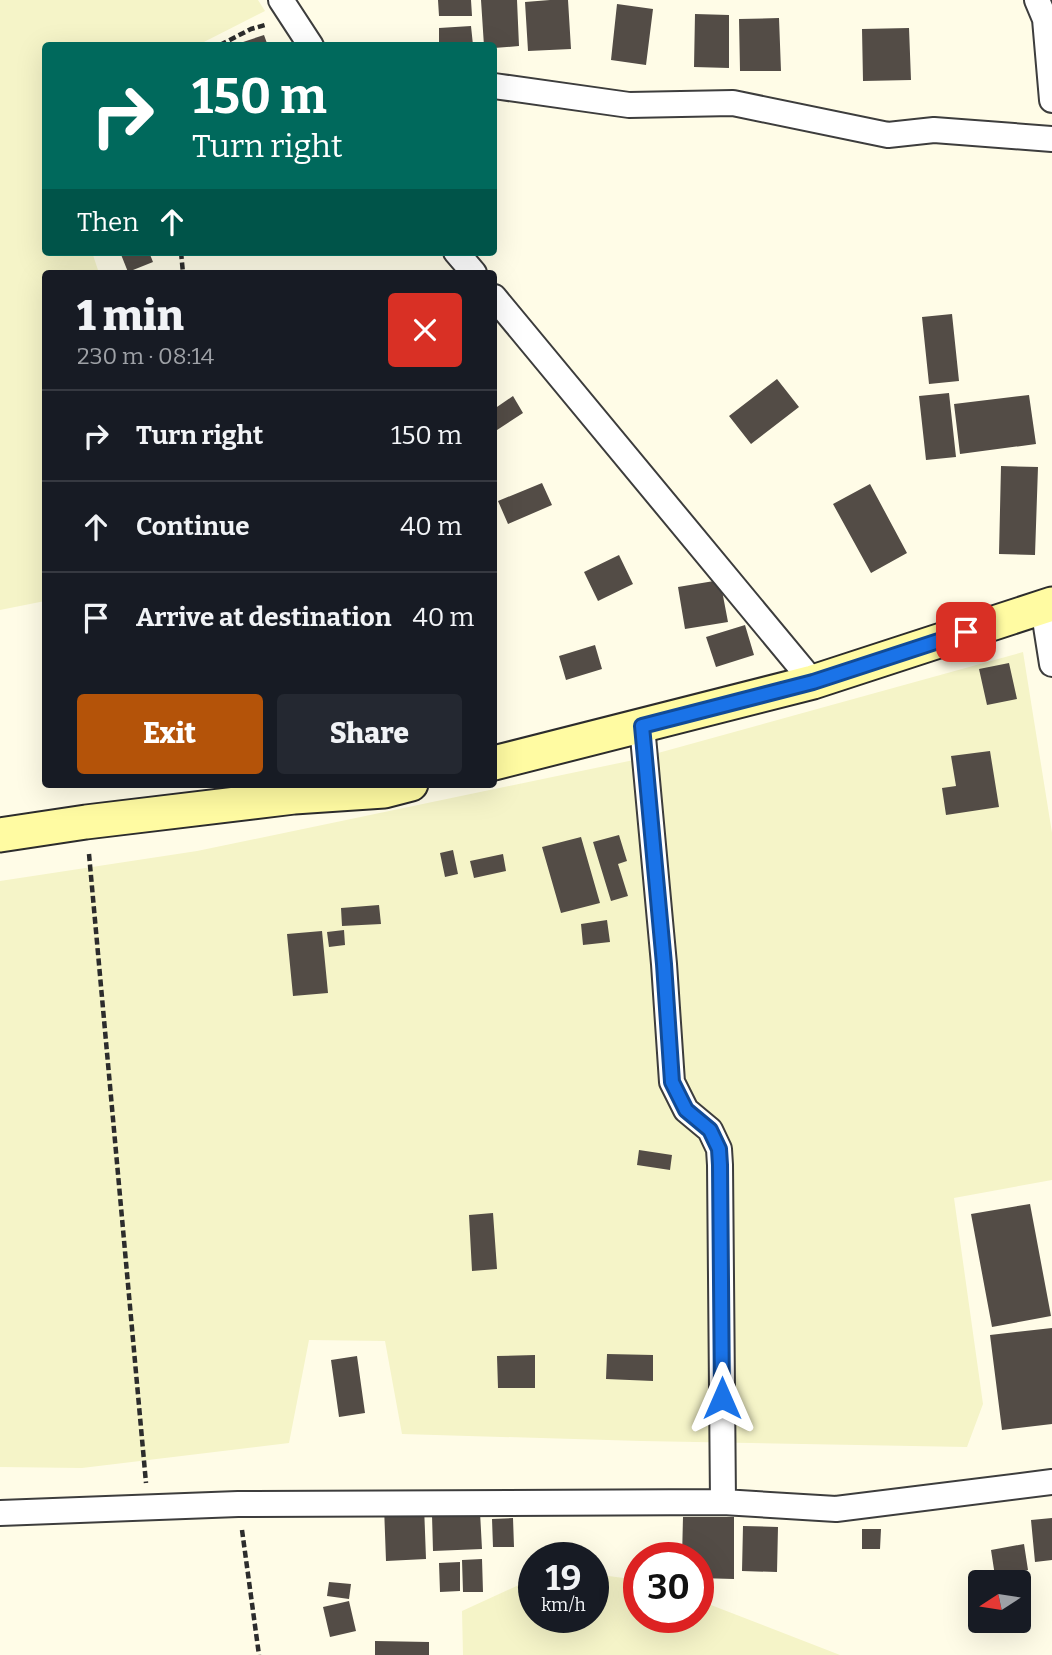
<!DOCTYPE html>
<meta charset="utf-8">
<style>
:root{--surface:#171b24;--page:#242831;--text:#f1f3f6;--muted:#9ea1a6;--line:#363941;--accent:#b45309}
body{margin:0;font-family:Bitter,serif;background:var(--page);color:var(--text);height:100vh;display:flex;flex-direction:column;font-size:26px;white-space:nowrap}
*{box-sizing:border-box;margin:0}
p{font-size:23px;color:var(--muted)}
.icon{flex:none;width:38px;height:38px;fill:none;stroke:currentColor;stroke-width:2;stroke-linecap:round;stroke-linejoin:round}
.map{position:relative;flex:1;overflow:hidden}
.side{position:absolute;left:42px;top:270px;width:455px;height:518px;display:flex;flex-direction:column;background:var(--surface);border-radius:7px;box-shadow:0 7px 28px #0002}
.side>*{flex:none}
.banner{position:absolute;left:42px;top:42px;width:455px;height:214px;border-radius:7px;box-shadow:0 7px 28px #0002;background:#00695c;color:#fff;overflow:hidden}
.needle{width:46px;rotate:258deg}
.controls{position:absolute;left:968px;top:1570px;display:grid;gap:14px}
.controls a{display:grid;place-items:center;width:63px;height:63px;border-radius:7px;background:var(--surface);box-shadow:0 7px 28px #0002;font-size:35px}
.speed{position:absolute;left:518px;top:1542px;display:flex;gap:14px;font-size:35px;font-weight:700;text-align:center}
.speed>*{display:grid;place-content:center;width:91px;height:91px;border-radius:50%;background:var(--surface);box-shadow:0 7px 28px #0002;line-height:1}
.speed small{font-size:18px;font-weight:400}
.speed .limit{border:10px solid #d22;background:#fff;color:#111}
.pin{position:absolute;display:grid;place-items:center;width:60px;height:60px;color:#fff;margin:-30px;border-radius:14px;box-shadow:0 4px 10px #0006}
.me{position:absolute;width:77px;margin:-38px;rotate:0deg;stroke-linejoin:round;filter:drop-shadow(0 0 5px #0008)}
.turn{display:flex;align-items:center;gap:24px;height:147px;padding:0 35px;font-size:32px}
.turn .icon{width:91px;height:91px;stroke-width:2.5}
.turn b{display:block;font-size:49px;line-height:60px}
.then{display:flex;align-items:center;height:66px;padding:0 35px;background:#0003;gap:14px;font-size:26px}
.round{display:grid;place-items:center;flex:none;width:74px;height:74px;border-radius:7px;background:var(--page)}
.overview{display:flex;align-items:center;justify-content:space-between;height:119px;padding:0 35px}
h1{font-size:42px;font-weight:800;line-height:52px}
.action{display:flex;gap:14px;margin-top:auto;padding:14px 35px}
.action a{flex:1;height:80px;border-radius:7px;background:var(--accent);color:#fff;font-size:28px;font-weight:800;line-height:80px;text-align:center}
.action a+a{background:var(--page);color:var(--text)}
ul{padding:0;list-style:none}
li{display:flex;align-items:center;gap:21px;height:91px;padding:0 35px;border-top:2px solid var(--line)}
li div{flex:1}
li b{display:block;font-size:26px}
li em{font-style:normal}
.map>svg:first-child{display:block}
</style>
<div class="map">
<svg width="1052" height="1655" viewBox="0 0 1052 1655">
<rect width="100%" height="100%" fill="#fffce7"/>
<path fill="#f5f4c8" d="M0,0H258L265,11L198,45L46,46V252H92L99,273H46L45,601L0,610Z
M1023,652L1052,833V1180L954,1198L983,1404L967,1447L641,1441L402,1434L385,1341L309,1340L289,1443L82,1468L0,1467V881L197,851L629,761Z
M593,1574L639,1580V1617H698V1600L840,1655H463L462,1611L534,1578V1617H593Z"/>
<path fill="#534c46" d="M438,0H471L472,16H439Z
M481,0H517L519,46L494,48V46H484Z
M550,0H568L571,49L528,51L525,2Z
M617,4L653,9L646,65L611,60Z
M695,14L729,15V68L694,67Z
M779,18L781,71H740L739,19Z
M471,26L473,45L439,46V28Z
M909,28L911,80L863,81L862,29Z
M264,35L268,46H234V45Z
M120,252H149L153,262L128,272Z
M952,314L959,381L929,384L922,317Z
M777,379L799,407L751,444L729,416Z
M949,393L956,457L926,460L919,396Z
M1029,395L1036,444L960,454L954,404Z
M513,396L523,413L494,432V409Z
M1001,466L1038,467L1035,555L999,554Z
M542,483L552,505L508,524L498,501Z
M870,484L907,553L871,573L833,504Z
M619,555L633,584L598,601L584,572Z
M720,580L728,622L685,629L678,587Z
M745,625L754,655L716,667L706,637Z
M595,645L602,669L566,680L559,656Z
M1009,663L1017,699L987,705L979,669Z
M990,751L999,807L946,815L942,788L956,786L951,756Z
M619,835L627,861L618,864L628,896L611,901L593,842Z
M581,837L600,903L561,913L542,847Z
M453,850L458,874L445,877L440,853Z
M503,854L506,871L474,878L470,861Z
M379,905L381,924L342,926L341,908Z
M607,920L610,942L583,945L581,924Z
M344,930L345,945L329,947L327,932Z
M322,931L328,993L293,996L287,934Z
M639,1150L672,1155L670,1170L637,1165Z
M1030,1204L1051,1316L992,1327L971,1214Z
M493,1213L497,1269L472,1271L469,1215Z
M1052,1328V1424L1002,1430L990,1335Z
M607,1354L653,1355V1381L606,1379Z
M535,1355V1388H498L497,1356Z
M357,1356L365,1413L339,1417L331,1360Z
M424,1505L426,1559L386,1561L384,1506Z
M480,1512L482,1549L433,1551L432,1515Z
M683,1517H734V1579L698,1578V1558H682Z
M513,1518L514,1547H493L492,1519Z
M1052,1518V1560L1035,1562L1031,1520Z
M743,1526L778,1527L777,1572L742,1571Z
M862,1529H881L880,1549H862Z
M1024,1544L1028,1570L995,1576L991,1550Z
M482,1559L483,1592H463L462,1560Z
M460,1562V1591L440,1592L439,1563Z
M329,1582L351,1584L349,1599L327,1596Z
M349,1601L356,1631L330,1637L323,1607Z
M375,1641L429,1642V1655H375Z"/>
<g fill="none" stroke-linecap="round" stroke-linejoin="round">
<g stroke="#3d3d3d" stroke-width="28">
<path id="street" d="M281,0L311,46
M1037,0L1045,19L1052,100
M494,86L629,105L733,103L888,135L934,130L1052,139
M456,252L474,273
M494,297L813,682
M1043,607L1052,664
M642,726L664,964L672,1082L686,1110L710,1130L719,1149L720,1165L723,1502
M0,1513L238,1504L723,1502L836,1509L1052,1482"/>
</g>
<g stroke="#2c2c2c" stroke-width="37">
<path id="secondary" d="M494,763L813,682L1052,604
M0,835L86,822L294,797L384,791L411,784"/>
</g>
<path stroke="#2c2c2c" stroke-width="4.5" stroke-dasharray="7 3.5" stroke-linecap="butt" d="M220,45L251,29L265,25
M181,252L183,273
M89,854L146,1483
M242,1530L259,1655"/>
<use href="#street" stroke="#fff" stroke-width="24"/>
<use href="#secondary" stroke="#fffba2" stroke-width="33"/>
</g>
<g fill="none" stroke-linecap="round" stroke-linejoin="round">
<g stroke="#114b97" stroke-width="18">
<path id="route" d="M722,1398L720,1165L719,1149L710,1130L686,1110L672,1082L664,964L642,726L813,682L966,632"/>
</g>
<use href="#route" stroke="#1a73e8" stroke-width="12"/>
</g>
</svg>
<div class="controls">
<a><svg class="needle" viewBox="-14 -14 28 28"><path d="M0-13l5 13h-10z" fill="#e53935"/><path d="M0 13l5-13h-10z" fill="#9ea1a6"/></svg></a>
</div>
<div class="speed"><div>19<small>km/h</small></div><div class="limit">30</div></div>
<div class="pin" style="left:966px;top:632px;background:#d93025"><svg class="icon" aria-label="arrive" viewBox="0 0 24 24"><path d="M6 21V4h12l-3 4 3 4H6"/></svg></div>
<svg class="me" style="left:722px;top:1398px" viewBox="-20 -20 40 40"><path d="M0-17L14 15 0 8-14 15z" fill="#1a73e8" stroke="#fff" stroke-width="4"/></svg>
<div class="banner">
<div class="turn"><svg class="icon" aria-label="right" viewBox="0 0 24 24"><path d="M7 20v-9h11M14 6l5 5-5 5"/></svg><div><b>150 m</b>Turn right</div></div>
<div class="then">Then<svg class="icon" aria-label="ahead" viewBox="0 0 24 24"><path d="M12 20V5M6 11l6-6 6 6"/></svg></div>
</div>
<section class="side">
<div class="overview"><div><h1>1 min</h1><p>230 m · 08:14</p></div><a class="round" style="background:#d93025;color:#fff"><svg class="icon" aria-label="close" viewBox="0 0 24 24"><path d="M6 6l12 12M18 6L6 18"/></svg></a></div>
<ul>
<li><svg class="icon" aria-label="right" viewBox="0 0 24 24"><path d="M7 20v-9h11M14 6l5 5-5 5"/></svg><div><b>Turn right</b></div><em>150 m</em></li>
<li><svg class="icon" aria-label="ahead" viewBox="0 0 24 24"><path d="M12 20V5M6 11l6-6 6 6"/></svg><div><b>Continue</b></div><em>40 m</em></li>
<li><svg class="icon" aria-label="arrive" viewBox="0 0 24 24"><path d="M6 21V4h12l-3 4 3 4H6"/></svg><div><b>Arrive at destination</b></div><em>40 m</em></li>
</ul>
<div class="action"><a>Exit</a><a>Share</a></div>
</section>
</div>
